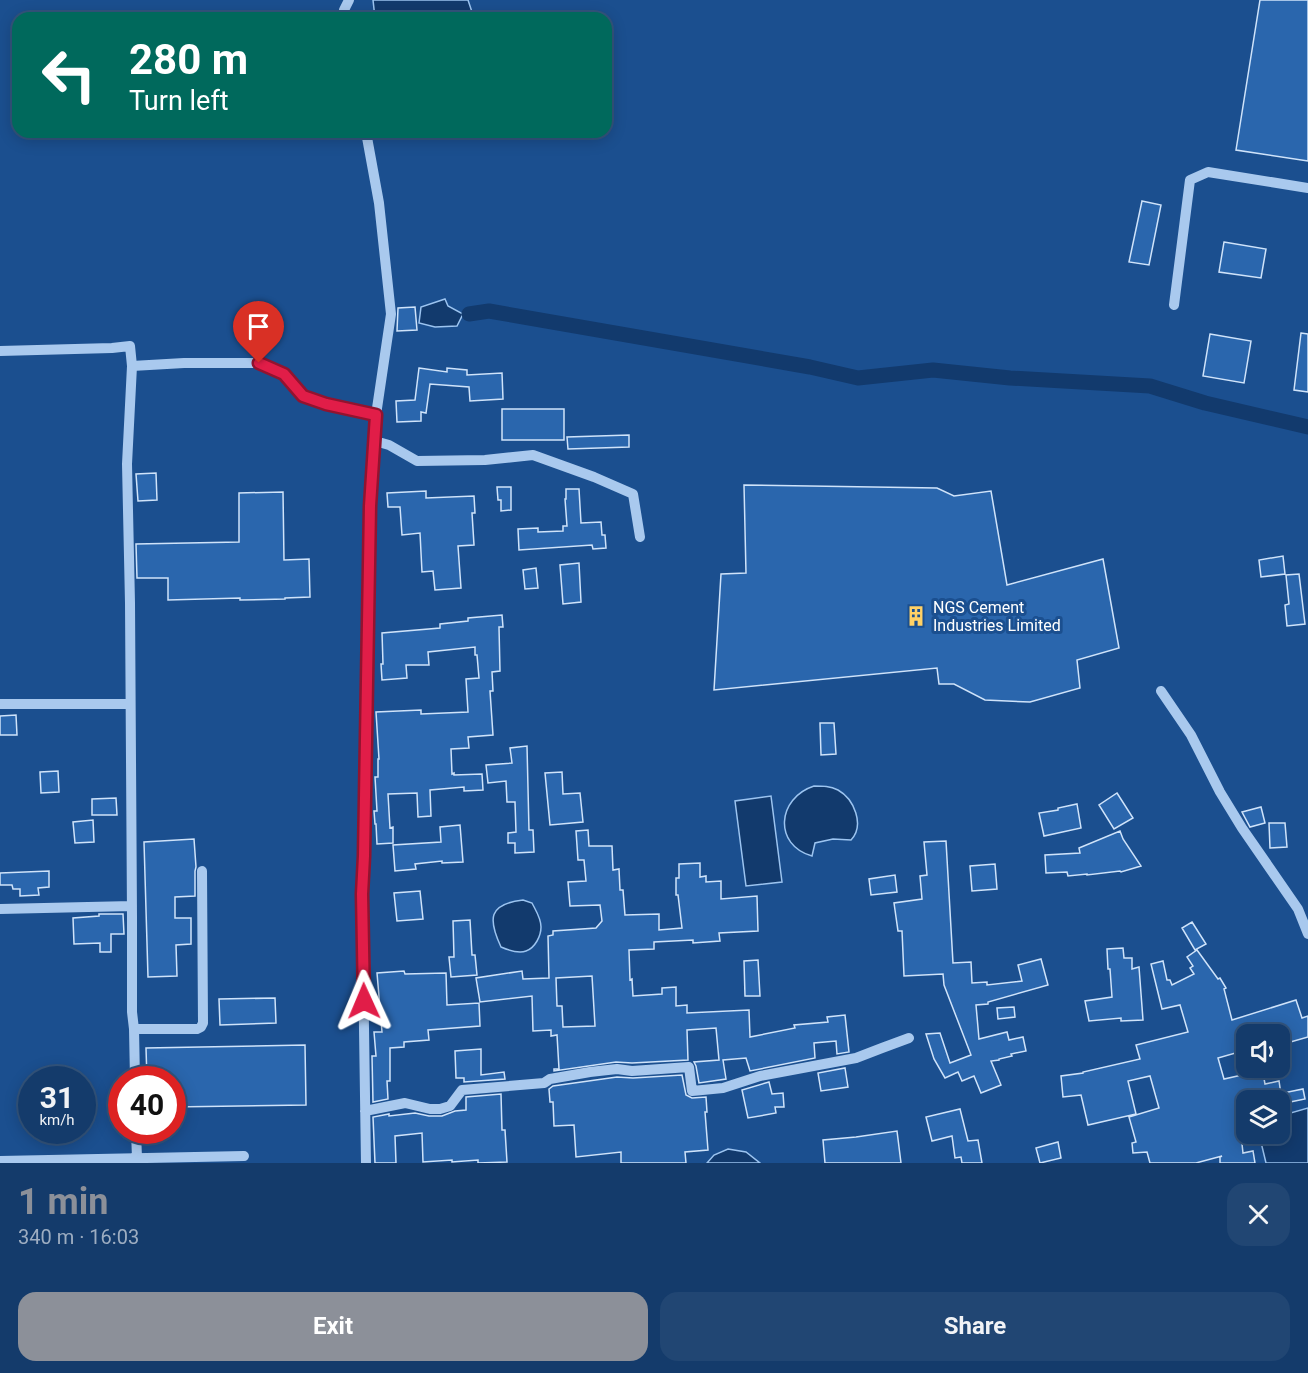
<!DOCTYPE html>
<meta charset="utf-8">
<style>
:root{--surface:#143b6b;--page:#214673;--text:#f1f3f6;--muted:#9dadc1;--line:#33557e;--accent:#8c9099}
body{margin:0;font-family:Roboto,sans-serif;background:var(--page);color:var(--text);height:100vh;display:flex;flex-direction:column;font-size:22px;white-space:nowrap}
*{box-sizing:border-box;margin:0}
p{font-size:20px;color:var(--muted)}
.icon{flex:none;width:33px;height:33px;fill:none;stroke:currentColor;stroke-width:2;stroke-linecap:round;stroke-linejoin:round}
.map{position:relative;height:1163px;overflow:hidden}
.details{display:flex;flex-direction:column;background:var(--surface);flex:1}
.details>*{flex:none}
.hud{position:absolute;left:12px;top:12px;width:600px;height:126px;border-radius:18px;box-shadow:0 3px 15px #0003,0 0 0 2px var(--line);background:#00695c;color:#fff;overflow:hidden}
.tools{position:absolute;left:1236px;top:1024px;display:grid;gap:12px}
.tools a{display:grid;place-items:center;width:54px;height:54px;border-radius:12px;background:var(--surface);box-shadow:0 3px 15px #0003,0 0 0 2px var(--line);font-size:30px}
.speed{position:absolute;left:18px;top:1066px;display:flex;gap:12px;font-size:30px;font-weight:700;text-align:center}
.speed>*{display:grid;place-content:center;width:78px;height:78px;border-radius:50%;background:var(--surface);box-shadow:0 3px 15px #0003,0 0 0 2px var(--line);line-height:1}
.speed small{font-size:15px;font-weight:400}
.speed .limit{border:9px solid #d22;background:#fff;color:#111}
.pin{position:absolute;display:grid;place-items:center;width:51px;height:51px;color:#fff;margin:-62px -26px;border-radius:50% 50% 50% 0;rotate:-45deg;box-shadow:0 0 6px #0007}
.pin .icon{rotate:45deg}
.me{position:absolute;width:66px;margin:-33px;rotate:359deg;stroke-linejoin:round;filter:drop-shadow(0 0 4px #0008)}
.turn{display:flex;align-items:center;gap:21px;height:126px;padding:0 18px;font-size:27px}
.turn .icon{width:78px;height:78px;stroke-width:2.5}
.turn b{display:block;font-size:42px;line-height:51px}
.round{display:grid;place-items:center;flex:none;width:63px;height:63px;border-radius:18px;background:var(--page)}
.head{display:flex;align-items:center;justify-content:space-between;height:102px;padding:0 18px}
h1{font-size:36px;font-weight:700;line-height:45px;color:var(--accent)}
.primary-button{display:flex;gap:12px;margin-top:auto;padding:12px 18px}
.primary-button a{flex:1;height:69px;border-radius:18px;background:var(--accent);color:#fff;font-size:24px;font-weight:700;line-height:69px;text-align:center}
.primary-button a+a{background:var(--page);color:var(--text)}
.map>svg:first-child{display:block}
</style>
<div class="map">
<svg width="1308" height="1163" viewBox="0 0 1308 1163">
<rect width="100%" height="100%" fill="#1b4f8f"/>
<path fill="#123a6d" stroke="#9cc4f0" stroke-width="1.5" d="M373,0H468L474,18H375Z
M445,299L448,306L463,314L457,326L435,327L419,323L421,307Z
M814,786C823,786 830,786 838,790C854,799 865,825 851,840L833,839L815,843L812,856C773,845 777,798 814,786Z
M771,796L782,882L746,886L735,801Z
M523,900L532,903C536,911 541,918 541,927C541,936 535,948 526,951C518,954 508,950 501,947C488,919 488,904 523,900Z
M1308,1108V1163H1266L1259,1134H1280V1116Z
M728,1149L746,1152L760,1163H707L714,1155Z"/>
<g fill="none" stroke-linecap="round" stroke-linejoin="round">
<path stroke="#123a6d" stroke-width="15" d="M469,314L489,311L810,367L858,378L933,370L1010,378L1150,386L1205,403L1308,427"/>
</g>
<path fill="#2a66ad" stroke="#cfe3fa" stroke-width="1.5" fill-rule="evenodd" d="M1260,0H1308V161L1236,150Z
M1142,201L1161,205L1149,265L1129,262Z
M1224,242L1266,249L1261,278L1219,272Z
M415,307L417,330L397,331L398,308Z
M1301,333L1308,334V392L1294,390Z
M1210,334L1251,341L1244,383L1203,376Z
M419,368L447,372V368L467,370V375L502,373L503,399L470,401L469,387L430,384L426,413L421,412V421L397,422L396,401L415,400Z
M502,409H564V440H502Z
M629,435V447L568,449L567,437Z
M156,473L157,500L138,501L136,474Z
M744,485L937,488L954,496L991,491L1007,585L1103,559L1119,648L1077,660L1080,688L1030,702L985,700L954,684H939L937,668L714,690L721,574L746,573Z
M497,487H511V510L501,511V500H498Z
M566,489H579L581,523L601,522L602,535H605L606,548L593,549L592,545L519,550L518,529L538,528V532L563,531V526H567L565,499H566Z
M426,491V498L474,496L475,513H472L474,545L458,546L461,588L435,590L433,571L422,572L420,533L402,535L400,507H388L387,493Z
M283,492L284,560L309,559L310,597L285,598V599L240,600V598L168,600V578H137L136,544L239,542V493Z
M1283,556L1285,574L1261,577L1259,560Z
M579,563L581,602L563,604L560,565Z
M536,568L538,588L525,589L523,570Z
M1299,574L1305,624L1287,626L1285,605L1289,604L1286,575Z
M502,615L503,627H499L500,671L492,672L493,691H490L493,735L468,737L469,748L451,749L452,774L454,773V775L482,774L483,790L464,791V787L430,790L431,816L418,817L417,793L388,794L390,828L393,827V843L377,844L376,824H375L374,811H377L375,777H378V759H379L376,712L421,710V714L468,712L466,679L479,678L477,655H475V647L428,652L429,665H406L407,678L382,680L381,664H383L382,633L440,628V624L468,621V618Z
M16,715L17,735H0V716Z
M820,723H834L836,754L821,755Z
M527,746L529,830H533L534,852L515,853V843H508V833L516,832L515,802H507L506,781L488,783L486,765L512,763L510,748Z
M58,771L59,792L41,793L40,772Z
M562,772L563,794L580,793L583,822L550,825L545,773Z
M1117,793L1133,818L1114,829L1099,805Z
M116,798L117,815H92V799Z
M1077,804L1081,828L1044,836L1039,813L1058,810V808Z
M1261,807L1265,823L1250,827L1242,812Z
M93,820L94,842L75,843L73,822Z
M1269,823H1285L1287,847L1270,848Z
M460,825L463,862L442,863V861L415,864L416,869L395,871L393,845L441,842L440,827Z
M588,830L589,846H612L613,870L619,869L620,890H623L625,915L659,914V930L682,928L678,895H676V878H679V864L700,863V877L706,876V882L721,881V899L757,896L758,931L719,933L720,941L693,943V940L654,942V949L629,950L630,980L632,979L633,996L662,994V988L676,987V1006L687,1005V1013L749,1010L750,1037L795,1028L794,1025L828,1022L827,1017L845,1015L849,1052L837,1054L836,1041L814,1043L815,1058L750,1071L746,1058L723,1060L726,1079L699,1083L696,1066L694,1062L719,1060L716,1028L687,1030L688,1060L632,1063L616,1062L554,1071V1069H559L557,1035L551,1036V1030L533,1031L532,996L480,1002L476,978L522,971L523,979L549,978L548,936L553,935V931L596,928L602,921L600,905L570,906L568,882L586,881L584,860H578L576,831ZM592,976L595,1026L563,1027L562,1006H557L556,978Z
M1120,831L1123,839L1141,866L1121,872L1120,871L1087,875V874L1068,876L1067,872L1046,873L1045,855L1080,853L1079,848Z
M194,839L196,867L195,871V896L175,897V918H191V944L176,945L177,976L148,977L144,842Z
M946,841L953,963L971,962L972,983L987,982V985L1022,981L1018,965L1041,959L1048,985L988,1002V1004L976,1005L979,1039L1007,1032L1009,1040L1023,1037L1026,1051L1011,1054L1012,1056L999,1059V1060L991,1061L1001,1085L981,1093L974,1076L962,1081L958,1072L945,1078L934,1059L926,1034L940,1033L950,1063L971,1055L944,985L943,974L904,976L902,931H898L894,903L922,899L920,876L927,875L924,842Z
M995,864L997,889L972,891L970,866Z
M49,871V887L38,888L39,895L20,896V889H13L12,885H0V873Z
M895,875L897,892L871,895L869,879Z
M420,891L423,919L397,921L394,893Z
M99,914H123L124,934H111V952H100V943L74,944L73,918L99,916Z
M470,920L472,955H475L477,975L451,977L449,957H454L453,921Z
M1192,922L1206,944L1195,950L1182,928Z
M1123,948L1124,958H1132V969L1139,967L1143,1020L1121,1021V1018L1089,1021L1085,1001L1112,997L1110,969H1108L1107,949Z
M1197,950L1218,979L1220,978L1226,988L1224,989L1232,1020L1296,1000L1302,1018L1308,1016V1037L1280,1045V1035H1246V1050L1218,1058L1224,1079L1251,1073L1250,1068H1262L1265,1084L1279,1081L1282,1101H1246V1114L1239,1116L1243,1153L1253,1151L1255,1163H1220V1157L1222,1156L1196,1163H1150L1147,1152L1133,1153L1132,1143L1136,1142L1129,1117L1159,1108L1150,1076L1128,1081L1136,1114L1088,1125L1081,1095L1063,1097L1061,1076L1083,1073V1072L1140,1059L1136,1045L1188,1032L1180,1005L1162,1009L1151,964L1163,961L1167,980H1170L1172,985L1194,974L1190,968L1193,966L1187,957Z
M758,960L760,996H745L744,961Z
M404,971L405,974L446,973L447,1005L479,1003L480,1026L428,1030L429,1040L404,1042V1047L390,1048V1081H387L388,1099L373,1102L372,1056H376L374,1032H382L377,973Z
M275,998L276,1023L220,1025L219,999Z
M1014,1007L1015,1017L998,1019L997,1008Z
M305,1045L306,1105L172,1107V1080H147L146,1048Z
M481,1049V1075L504,1072L505,1079L464,1082V1078H456L455,1051Z
M845,1068L848,1087L821,1091L818,1073Z
M682,1075L686,1095L692,1098L706,1097L707,1112H705L708,1150L685,1152L686,1163H621V1152L576,1157L574,1125L554,1126L553,1102H550L549,1089L553,1086L617,1077L633,1078Z
M769,1082L772,1094L783,1093L784,1107H775L776,1113L748,1118L742,1090Z
M1303,1089L1305,1099L1285,1103L1283,1093Z
M501,1094L502,1130H505L507,1162L478,1163V1160L452,1162V1160L423,1162L422,1133L395,1136L396,1163H375L373,1117L389,1114V1116L415,1113L429,1116H442L455,1111L466,1110V1097Z
M960,1109L968,1141L978,1140L982,1163H962L961,1157L955,1158L952,1136L932,1141L926,1117Z
M897,1131L901,1163H825L823,1140L856,1137Z
M1058,1142L1061,1158L1040,1163L1036,1148Z"/>
<g fill="none" stroke-linecap="round" stroke-linejoin="round">
<path stroke="#a9c9ee" stroke-width="10" d="M345,18L344,10L349,0
M1174,305L1190,180L1208,172L1308,188
M0,351L112,348L130,346L132,366L127,464L130,603L132,917V1012L134,1029H197L201,1027L203,1023L202,871
M132,366L184,363H259L284,374L303,396L326,403L376,415
M375,441L389,445L417,461L485,460L533,455L594,477L633,494L640,537
M1161,691L1191,735L1220,792L1242,828L1298,909L1308,934
M0,704H130
M0,909L132,906
M134,1029L135,1080
M365,1111L405,1103L430,1109H440L450,1106L462,1090L544,1083L550,1079L590,1072L617,1069L632,1071L689,1067L692,1091L723,1088L760,1076L856,1058L882,1048L909,1038
M136,1131L137,1158
M0,1161L244,1156
M366,1163L362,894L365,856L370,506L376,415L391,314L379,203L366,132"/>
</g>
<g fill="none" stroke-linecap="round" stroke-linejoin="round">
<g stroke="#92132f" stroke-width="15">
<path id="route" d="M259,363L284,374L303,396L326,404L376,415L370,506L364,856L362,894L364,1001"/>
</g>
<use href="#route" stroke="#e11d48" stroke-width="10"/>
</g>
<defs>
<g id="building-bare" transform="scale(1.62)"><path d="M-4-6H4V6H1V3H-1V6H-4ZM-2.5-4.3h1.7v1.8h-1.7ZM.8-4.3h1.7v1.8H.8ZM-2.5-1h1.7V.8h-1.7ZM.8-1h1.7V.8H.8Z" fill="#ffd166" stroke="#1b4f8f" stroke-width="2.5" paint-order="stroke"/></g>
</defs>
<g fill-rule="evenodd">
<use href="#building-bare" x="916" y="616"/>
</g>
<g text-anchor="middle" dominant-baseline="central" stroke-width="6" stroke-linejoin="round" paint-order="stroke">
<g font-size="16" fill="#fff" stroke="#1b4f8f" text-anchor="start">
<text x="933" y="607">NGS Cement<tspan x="933" dy="18">Industries Limited</tspan></text>
</g>
</g>
</svg>
<div class="tools">
<a><svg class="icon" aria-label="sound" viewBox="0 0 24 24"><path d="M4 9h4l5-4v14l-5-4H4zM17 9q2 3 0 6"/></svg></a>
<a><svg class="icon" aria-label="layers" viewBox="0 0 24 24"><path d="M12 4l9 5-9 5-9-5zM3 14l9 5 9-5"/></svg></a>
</div>
<div class="speed"><div>31<small>km/h</small></div><div class="limit">40</div></div>
<div class="pin" style="left:259px;top:363px;background:#d93025"><svg class="icon" aria-label="arrive" viewBox="0 0 24 24"><path d="M6 21V4h12l-3 4 3 4H6"/></svg></div>
<svg class="me" style="left:364px;top:1001px" viewBox="-20 -20 40 40"><path d="M0-17L14 15 0 8-14 15z" fill="#e11d48" stroke="#fff" stroke-width="4"/></svg>
<div class="hud">
<div class="turn"><svg class="icon" aria-label="left" viewBox="0 0 24 24"><path d="M17 20v-9H6M10 6l-5 5 5 5"/></svg><div><b>280 m</b>Turn left</div></div>
</div>
</div>
<section class="details">
<div class="head"><div><h1>1 min</h1><p>340 m · 16:03</p></div><a class="round"><svg class="icon" aria-label="close" viewBox="0 0 24 24"><path d="M6 6l12 12M18 6L6 18"/></svg></a></div>
<div class="primary-button"><a>Exit</a><a>Share</a></div>
</section>
